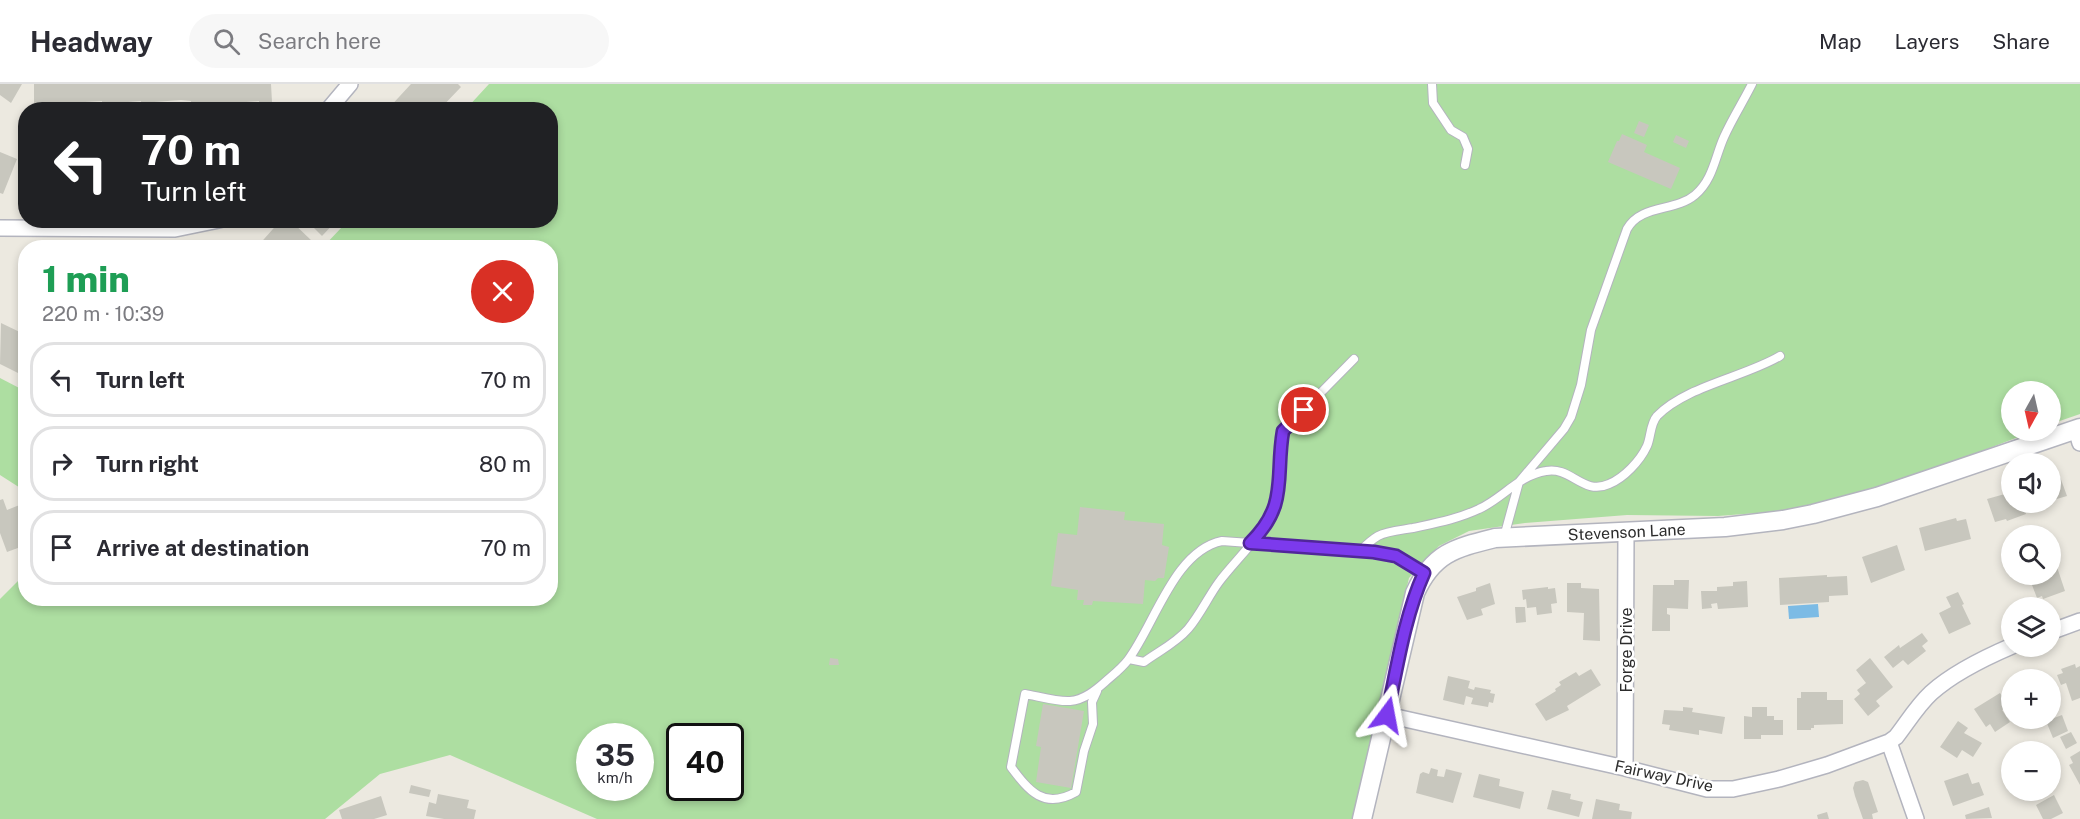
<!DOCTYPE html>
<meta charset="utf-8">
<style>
:root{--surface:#fff;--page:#f7f7f7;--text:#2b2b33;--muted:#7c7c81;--line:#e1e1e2}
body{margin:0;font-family:"Public Sans",sans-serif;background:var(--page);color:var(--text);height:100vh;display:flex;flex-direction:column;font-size:22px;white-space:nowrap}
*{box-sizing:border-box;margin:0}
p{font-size:20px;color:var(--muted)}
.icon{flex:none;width:33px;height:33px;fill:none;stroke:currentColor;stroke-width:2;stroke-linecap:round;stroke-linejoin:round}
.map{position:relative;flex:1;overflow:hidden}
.side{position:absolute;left:18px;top:156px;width:540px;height:366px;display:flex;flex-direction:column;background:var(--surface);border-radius:24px;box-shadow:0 3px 9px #0003}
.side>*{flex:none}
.hud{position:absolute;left:18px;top:18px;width:540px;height:126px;border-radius:24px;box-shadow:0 3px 9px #0003;background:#202124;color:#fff;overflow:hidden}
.needle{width:39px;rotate:188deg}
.buttons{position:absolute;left:2001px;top:297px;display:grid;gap:12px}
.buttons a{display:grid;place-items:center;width:60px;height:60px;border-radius:50%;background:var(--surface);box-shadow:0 3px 9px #0003;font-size:30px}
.speed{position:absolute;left:576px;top:639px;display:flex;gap:12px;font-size:30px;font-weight:700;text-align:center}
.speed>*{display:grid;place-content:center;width:78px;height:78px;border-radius:50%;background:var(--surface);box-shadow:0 3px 9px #0003;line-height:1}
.speed small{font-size:15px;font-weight:400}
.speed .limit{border:3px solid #111;border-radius:9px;background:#fff;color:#111}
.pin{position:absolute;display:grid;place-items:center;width:51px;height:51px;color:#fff;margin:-26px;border:3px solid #fff;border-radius:50%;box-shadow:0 2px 6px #0007}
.me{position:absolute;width:66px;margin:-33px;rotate:13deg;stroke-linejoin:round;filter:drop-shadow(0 0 4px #0008)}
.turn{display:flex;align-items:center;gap:21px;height:126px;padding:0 24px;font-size:27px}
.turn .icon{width:78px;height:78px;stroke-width:2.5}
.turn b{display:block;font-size:42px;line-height:51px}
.round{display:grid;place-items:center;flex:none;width:63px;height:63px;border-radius:32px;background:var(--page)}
.headline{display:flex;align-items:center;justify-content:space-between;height:102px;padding:0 24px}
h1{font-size:36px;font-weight:800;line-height:45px;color:#1e9e55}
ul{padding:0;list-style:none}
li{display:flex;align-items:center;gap:18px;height:75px;margin:0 12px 9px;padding:0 12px;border:3px solid var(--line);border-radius:24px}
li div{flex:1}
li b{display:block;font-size:22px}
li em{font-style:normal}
header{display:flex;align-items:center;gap:36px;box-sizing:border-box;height:84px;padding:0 30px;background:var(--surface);border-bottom:2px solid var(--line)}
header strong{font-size:28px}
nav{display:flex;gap:33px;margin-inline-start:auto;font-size:21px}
.search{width:420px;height:54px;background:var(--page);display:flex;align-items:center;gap:15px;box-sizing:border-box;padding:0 21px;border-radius:33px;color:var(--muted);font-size:22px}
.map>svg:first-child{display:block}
</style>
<header>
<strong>Headway</strong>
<div class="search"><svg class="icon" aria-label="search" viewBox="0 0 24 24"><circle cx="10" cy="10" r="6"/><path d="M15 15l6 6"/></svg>Search here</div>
<nav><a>Map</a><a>Layers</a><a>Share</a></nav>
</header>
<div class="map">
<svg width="2080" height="735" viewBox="0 0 2080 735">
<rect width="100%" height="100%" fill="#ece9e0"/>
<path fill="#addea1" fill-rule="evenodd" d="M489,0H2080V330L2051,340L2050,308H2012V346L2034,347L1927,388L1796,426L1718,432L1627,431L1525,439L1469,447L1439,462L1409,494L1352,735H597L450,671L380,690L325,735H0V515L25,490L26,514H550V164L323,163L342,143L358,141L361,137L550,136V26L466,25ZM590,652H640V704H590ZM680,652H730V704H680Z
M0,294L25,307V407L0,391Z"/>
<path fill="#7cbbe5" d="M1818,520L1819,533L1789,535L1788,522Z"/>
<path fill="#c8c7be" d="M0,0H22L11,19L0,11Z
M34,0H271L272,18H259V17L220,20V18H202V20L191,21V17L181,16L141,19V17L102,20V17L85,18L86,20L63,21V19H46V21L34,22Z
M411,0H458L461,3L439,26H387Z
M1639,37L1649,41L1644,53L1634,49Z
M1622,50L1647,61L1644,68L1680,84L1671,105L1608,78L1617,57H1619Z
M1676,51L1689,57L1686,64L1673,58Z
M0,68L17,75L3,110L0,109Z
M281,136H290L312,157L307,164H256Z
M306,136H337L322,152Z
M1,239L26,251V293L0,280Z
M2059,390L2067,412L2050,417V393Z
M2012,408V418H2023L2026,430L2007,437L2006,435L1995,438L1987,415Z
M3,415L7,426L22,420L26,429V438L19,440L26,461L7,468L0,449V416Z
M1080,423L1125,428L1124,436L1164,440L1162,461L1169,463L1164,494H1158L1155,497L1145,496L1143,520L1093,517L1092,521H1083L1084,516H1077L1078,506L1051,502L1058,449L1077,451Z
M1956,434L1957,437L1966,435L1971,455L1925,467L1919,444Z
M1897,461L1905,486L1871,499L1862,473Z
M2057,483L2065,507L2043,515L2042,512L2037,514L2029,493L2050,490V486Z
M1827,491V493L1847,492L1848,511L1829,512V518L1780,521L1779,494Z
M1674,496H1689L1688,525L1667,524V530L1670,531V547H1652L1653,501H1674Z
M1747,497L1748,523L1718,525L1717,519L1711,520L1712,524L1702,525L1701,507H1717V503L1733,502V498Z
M1490,499L1495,520L1481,525L1483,531L1467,536L1457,513L1476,507V504Z
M1567,499H1581V504L1599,505L1600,557L1583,556L1584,529L1567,528Z
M1548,503V505L1555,504L1557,519L1551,520L1552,529L1537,531L1536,523L1527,524L1526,515L1523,516L1522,506Z
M1958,508L1964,520L1962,521L1971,540L1949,550L1939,529L1951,523L1946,513Z
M1515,523H1525L1526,538L1516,539Z
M1922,549L1928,557L1922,562L1926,567L1908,581L1903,576L1893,584L1884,573L1899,561L1900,564Z
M830,574L838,575L839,581H829Z
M1870,574L1893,603L1876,617L1880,622L1868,632L1854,615L1860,610L1857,606L1866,599L1856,586Z
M2075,580L2076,584L2080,582V614L2072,617L2066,599L2061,601L2057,591L2063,589L2061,585Z
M1591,585L1601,601L1567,622L1569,626L1546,637L1535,620L1556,607L1555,605L1561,601L1559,598L1576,588L1579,592Z
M1448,592L1470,597L1468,604L1474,606L1475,603L1491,606L1490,609L1495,610L1493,619L1489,618L1488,623L1471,620L1473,614L1466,612L1464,621L1443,616Z
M1801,608H1827V616H1843V640L1814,641V644H1811V646H1797V614H1801Z
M2000,609L2009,622L2002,626L2010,638L1995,648L1990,640L1986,643L1974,625Z
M1043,620L1084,627L1071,704L1036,698L1041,663L1036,662Z
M1683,623L1693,624L1692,628L1725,633L1722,650L1699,646V651L1669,646L1670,641L1662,640L1664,626L1683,627Z
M1752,623H1767V632H1774V636H1783V651H1761V655H1744V632L1752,633Z
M2062,631L2068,647L2053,654L2046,637Z
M1958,637L1968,644L1964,649L1982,659L1973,673L1962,666L1957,674L1940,663Z
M2071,648L2077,659L2066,665L2060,653Z
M2080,667V701L2069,681L2073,679L2070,673Z
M1431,684L1438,686L1437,692L1444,693L1446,685L1462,689L1453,719L1416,709L1420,690L1423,688L1429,690Z
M1968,689L1972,700L1979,698L1984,711L1953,722L1944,697Z
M1479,690L1500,695L1499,702L1524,708L1520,725L1473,713Z
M1863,696L1868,698L1878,728L1872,730L1873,735H1863L1855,712L1853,704L1855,698Z
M411,701L431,706L429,713L409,709Z
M1552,706L1571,710L1570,715L1583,718L1579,733L1547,725Z
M438,710L469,716L467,724L476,726L474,735H444L426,732L429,718L436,720Z
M2054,711L2063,729L2051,735H2043L2036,721Z
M381,712L387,731L374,735H342L339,726Z
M1596,715L1620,720L1619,726L1632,728L1631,735H1592Z
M1989,723L1992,734L1966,735L1965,731Z
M1827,728L1829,735H1818L1817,731Z"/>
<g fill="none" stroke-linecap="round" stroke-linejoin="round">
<g stroke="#b3b4be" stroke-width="10">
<path id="service" d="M1432,0L1433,19L1451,46L1463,53L1468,65L1465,81
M1504,453L1519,398L1564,345L1571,333L1581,301L1591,246L1627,145C1641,120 1675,128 1695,111C1713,96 1715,73 1724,53C1732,35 1743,18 1752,0
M1360,467C1365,462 1371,456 1378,452C1387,447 1402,446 1413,444C1436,439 1458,435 1479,425C1502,415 1519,391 1546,387C1571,382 1583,412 1609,400C1624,394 1640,377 1647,362C1651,353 1650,340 1657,332C1686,302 1745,293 1780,272
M1129,575L1144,578C1159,567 1176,559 1188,545C1200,531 1208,513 1219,498C1237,474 1269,446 1277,416C1283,394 1279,370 1283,347L1354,275
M1097,607L1092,618L1093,640L1084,667L1076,708C1044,726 1029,707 1011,683L1025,610C1037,612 1058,618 1070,617C1084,616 1096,606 1105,598C1114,590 1121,585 1128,576C1155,540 1174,467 1222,457L1374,468L1396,472L1424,490"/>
</g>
<g stroke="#b3b4be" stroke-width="18">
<path id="minor" d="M328,26L350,0
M0,144L175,145L219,136
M2076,345L2080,359
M2050,548L2080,537
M1387,631L1625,684L1707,705H1733L1779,695L1827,681L1889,658L1896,653C1907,639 1917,622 1931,609C1953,589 1984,574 2012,562
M1889,658L1916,735
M1625,684L1626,448"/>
</g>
<g stroke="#b3b4be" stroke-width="21">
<g id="tertiary">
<path id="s1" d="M1362,735L1415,509C1433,469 1455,464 1495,454L1725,443L1783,436L1813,430L1877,413L2080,344"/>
</g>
</g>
<use href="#service" stroke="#fff" stroke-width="8"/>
<use href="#minor" stroke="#fff" stroke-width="15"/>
<use href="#tertiary" stroke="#fff" stroke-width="18"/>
</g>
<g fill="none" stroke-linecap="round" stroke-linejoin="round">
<g stroke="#51269a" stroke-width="15">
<path id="route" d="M1304,326L1283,347C1275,393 1289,421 1250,459L1374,468L1396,472L1424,489C1404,534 1397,584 1387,631"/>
</g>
<use href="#route" stroke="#7c3aed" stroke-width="10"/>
</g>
<g text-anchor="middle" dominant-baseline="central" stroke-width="5" stroke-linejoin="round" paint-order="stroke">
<g font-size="16" fill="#2c2c2c" stroke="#fff">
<text stroke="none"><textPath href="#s1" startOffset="466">Stevenson Lane</textPath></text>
<text transform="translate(1626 566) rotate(-90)">Forge Drive</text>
<text transform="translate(1664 692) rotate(12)">Fairway Drive</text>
</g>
</g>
</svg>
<div class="buttons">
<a><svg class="needle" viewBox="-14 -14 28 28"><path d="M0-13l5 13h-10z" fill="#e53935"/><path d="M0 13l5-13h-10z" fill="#7c7c81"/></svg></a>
<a><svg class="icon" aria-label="sound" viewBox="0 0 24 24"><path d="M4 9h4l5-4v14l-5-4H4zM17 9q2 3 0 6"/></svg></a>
<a><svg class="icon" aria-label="search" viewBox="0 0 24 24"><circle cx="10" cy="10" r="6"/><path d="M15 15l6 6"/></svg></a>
<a><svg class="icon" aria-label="layers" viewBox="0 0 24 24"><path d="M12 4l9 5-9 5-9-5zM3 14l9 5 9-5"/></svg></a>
<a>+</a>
<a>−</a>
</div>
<div class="speed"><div>35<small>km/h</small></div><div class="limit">40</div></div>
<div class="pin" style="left:1304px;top:326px;background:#d93025"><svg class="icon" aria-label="arrive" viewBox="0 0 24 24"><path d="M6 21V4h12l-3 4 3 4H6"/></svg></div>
<svg class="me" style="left:1387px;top:631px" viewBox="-20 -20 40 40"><path d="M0-17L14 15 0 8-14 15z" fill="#7c3aed" stroke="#fff" stroke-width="4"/></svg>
<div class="hud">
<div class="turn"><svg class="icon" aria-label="left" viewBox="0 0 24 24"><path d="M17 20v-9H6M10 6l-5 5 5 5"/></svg><div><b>70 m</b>Turn left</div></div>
</div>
<section class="side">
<div class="headline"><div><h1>1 min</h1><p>220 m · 10:39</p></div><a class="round" style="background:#d93025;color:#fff"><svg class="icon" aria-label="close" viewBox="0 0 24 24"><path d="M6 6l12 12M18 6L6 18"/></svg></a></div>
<ul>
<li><svg class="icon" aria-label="left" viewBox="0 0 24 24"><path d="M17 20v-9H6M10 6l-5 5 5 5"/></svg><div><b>Turn left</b></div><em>70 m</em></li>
<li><svg class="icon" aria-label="right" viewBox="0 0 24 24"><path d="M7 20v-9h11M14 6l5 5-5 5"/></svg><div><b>Turn right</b></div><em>80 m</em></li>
<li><svg class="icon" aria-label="arrive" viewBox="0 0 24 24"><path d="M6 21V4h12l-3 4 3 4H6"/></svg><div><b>Arrive at destination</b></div><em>70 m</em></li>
</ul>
</section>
</div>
